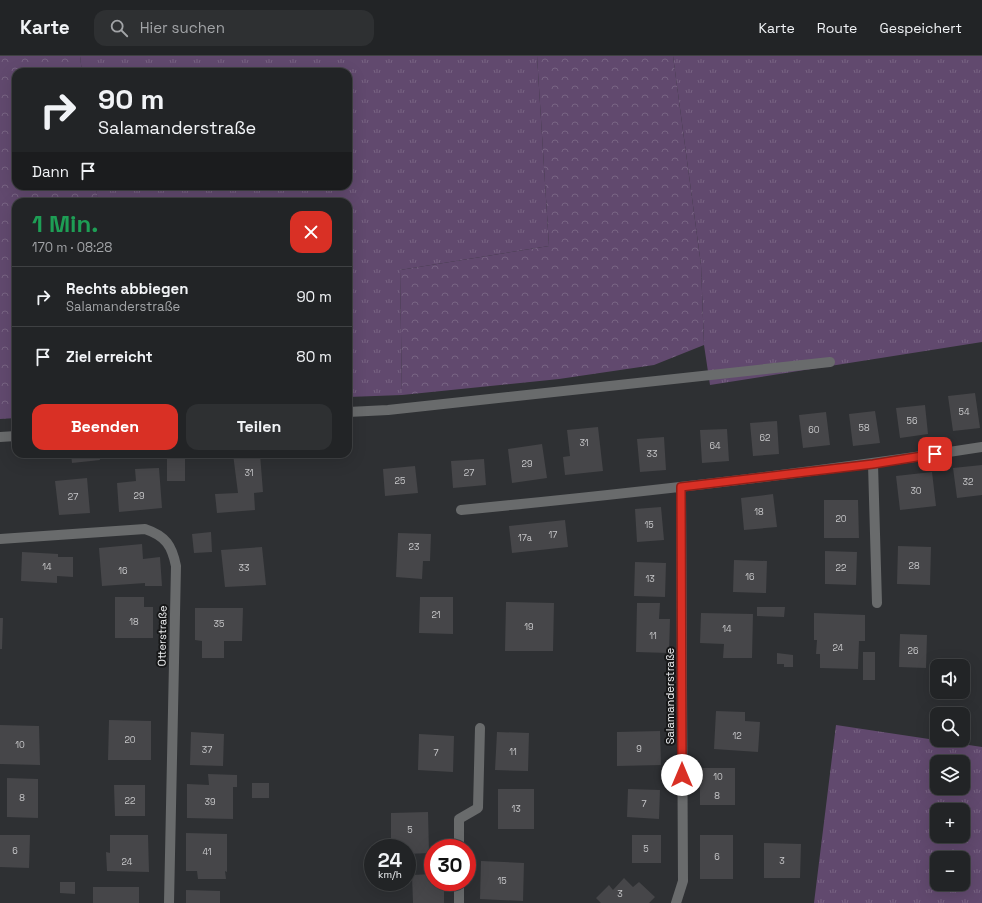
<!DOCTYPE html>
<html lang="de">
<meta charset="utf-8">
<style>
:root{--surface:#222426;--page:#2e3032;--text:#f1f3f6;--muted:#a2a4a7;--line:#3f4143;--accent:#d93025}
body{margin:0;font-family:"Space Grotesk",sans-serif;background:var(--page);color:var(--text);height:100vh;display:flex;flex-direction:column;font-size:15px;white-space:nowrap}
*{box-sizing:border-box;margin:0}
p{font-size:13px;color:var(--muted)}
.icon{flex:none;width:22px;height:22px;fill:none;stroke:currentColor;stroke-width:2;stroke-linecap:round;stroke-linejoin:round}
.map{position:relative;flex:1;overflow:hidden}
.sheet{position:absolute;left:12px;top:142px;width:340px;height:260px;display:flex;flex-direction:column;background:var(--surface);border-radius:12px;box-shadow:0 4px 16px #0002,0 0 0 1px var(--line)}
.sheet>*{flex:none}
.guide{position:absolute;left:12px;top:12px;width:340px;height:122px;border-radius:12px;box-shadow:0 4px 16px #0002,0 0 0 1px var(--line);background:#222426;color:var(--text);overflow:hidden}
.tools{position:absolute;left:930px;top:603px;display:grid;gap:8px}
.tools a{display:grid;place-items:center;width:40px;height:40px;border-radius:8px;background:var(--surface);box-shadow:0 4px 16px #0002,0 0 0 1px var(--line);font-size:20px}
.speed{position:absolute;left:364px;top:783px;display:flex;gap:8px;font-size:20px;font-weight:700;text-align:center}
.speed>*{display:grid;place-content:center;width:52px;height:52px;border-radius:50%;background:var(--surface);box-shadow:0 4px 16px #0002,0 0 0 1px var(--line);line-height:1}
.speed small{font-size:10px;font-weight:400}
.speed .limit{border:6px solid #d22;background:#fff;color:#111}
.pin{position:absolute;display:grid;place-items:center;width:34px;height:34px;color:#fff;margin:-17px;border-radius:8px;box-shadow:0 2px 6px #0006}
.me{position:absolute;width:44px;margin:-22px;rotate:0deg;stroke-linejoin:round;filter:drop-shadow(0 0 3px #0008)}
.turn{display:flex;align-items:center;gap:14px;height:84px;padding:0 20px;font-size:18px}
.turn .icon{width:52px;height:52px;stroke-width:2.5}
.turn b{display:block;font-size:28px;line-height:34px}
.then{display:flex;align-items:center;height:38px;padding:0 20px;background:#0003;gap:8px;font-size:15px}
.round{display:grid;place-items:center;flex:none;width:42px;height:42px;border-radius:12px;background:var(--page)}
.head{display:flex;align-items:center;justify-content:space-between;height:68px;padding:0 20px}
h1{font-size:24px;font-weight:800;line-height:30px;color:#1e9e55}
.action{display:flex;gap:8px;margin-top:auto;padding:8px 20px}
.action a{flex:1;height:46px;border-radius:12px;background:var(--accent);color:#fff;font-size:16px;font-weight:800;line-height:46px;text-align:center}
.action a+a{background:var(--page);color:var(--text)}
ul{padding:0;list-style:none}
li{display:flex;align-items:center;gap:12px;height:60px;padding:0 20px;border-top:1px solid var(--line)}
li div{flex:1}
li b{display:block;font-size:15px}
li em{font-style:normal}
header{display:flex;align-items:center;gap:24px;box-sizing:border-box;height:56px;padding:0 20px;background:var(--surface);border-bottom:1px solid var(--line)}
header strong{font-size:19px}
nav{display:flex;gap:22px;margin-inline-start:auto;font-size:14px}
.search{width:280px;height:36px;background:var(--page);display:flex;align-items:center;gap:10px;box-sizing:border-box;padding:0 14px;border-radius:12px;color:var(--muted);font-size:15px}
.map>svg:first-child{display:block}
</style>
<header>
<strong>Karte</strong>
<div class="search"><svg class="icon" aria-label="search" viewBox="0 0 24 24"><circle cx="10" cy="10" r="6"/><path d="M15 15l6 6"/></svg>Hier suchen</div>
<nav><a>Karte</a><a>Route</a><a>Gespeichert</a></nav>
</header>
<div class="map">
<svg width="982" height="847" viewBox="0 0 982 847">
<defs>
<pattern id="grass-tufts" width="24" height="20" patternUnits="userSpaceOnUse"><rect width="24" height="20" fill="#61496e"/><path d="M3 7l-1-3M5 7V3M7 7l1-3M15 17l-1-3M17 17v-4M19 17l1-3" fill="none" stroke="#786483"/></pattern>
<pattern id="forest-crowns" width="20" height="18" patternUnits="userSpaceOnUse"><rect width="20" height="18" fill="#61496e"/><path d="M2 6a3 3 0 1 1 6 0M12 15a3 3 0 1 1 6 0" fill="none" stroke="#786483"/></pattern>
</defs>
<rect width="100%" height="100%" fill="#2e3033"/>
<path fill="url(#grass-tufts)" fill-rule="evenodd" d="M80,0H537L549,190L400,214L402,339L348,341V146H98L96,130H348V16H82Z
M673,0H982V286L710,329L704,289L701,209Z
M836,669L982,691V847H814ZM937,706H963V732H937ZM937,754H963V780H937ZM937,802H963V828H937Z"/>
<path fill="url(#forest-crowns)" d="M0,0H80L82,16H16V130H96L98,146H16V362L0,363Z
M537,0H673L701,209L704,289L654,309L559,323L402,339L400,214L549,190Z"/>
<path fill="#464649" d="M975,337L980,372L953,375L948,340Z
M925,349L928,378L900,382L896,352Z
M875,355L880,387L853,390L849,358Z
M826,356L830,389L803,392L799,359Z
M777,365L779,398L753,400L750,367Z
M598,371L603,415L565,419L563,401L570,400L567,374Z
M727,373L729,405L702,407L700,374Z
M664,381L666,414L640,416L637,383Z
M542,388L547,422L512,427L508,393Z
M71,398H99L100,404L72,407Z
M167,398H185V425H167Z
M233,398H260L263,436L254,437L255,454L217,457L215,438L238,437Z
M484,403L486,429L453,432L451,405Z
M982,409V439L957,442L953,412Z
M415,410L418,437L385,440L383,413Z
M159,412L162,452L119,456L117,427L136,425L135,413Z
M932,416L936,450L900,454L896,420Z
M87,422L90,457L59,459L55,425Z
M773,438L777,471L744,474L741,442Z
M824,444H858L859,482H824Z
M661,451L664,484L637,486L635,453Z
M565,464L568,491L512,497L509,470Z
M211,476L212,496L194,497L192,478Z
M398,477L431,478L430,505H423L422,523L396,521Z
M142,488L143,503L160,501L162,530H145V527L102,530L99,492Z
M898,490L931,491L930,529L897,528Z
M262,491L266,529L225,531L221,494Z
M825,495L857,496L856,529L825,528Z
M22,496L58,498V501H73V521L57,520V527L21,525Z
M734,504L767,505L766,537L733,536Z
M635,506L666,507L665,541L634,540Z
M115,541H144V551H153V582H115Z
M420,541H453V578L419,577Z
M506,546L554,547L553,595H505Z
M637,547H660L659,563H670L669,597L636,596Z
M757,551H785L784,561L757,560Z
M195,552H243L242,585H224V602H202V585L195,584Z
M701,557L753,558L752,602H723L724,588L700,587Z
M814,557L865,559V585H859L858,613L820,612V598H816L817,584H814Z
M0,562H3L2,593H0Z
M900,578L927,579L926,612L899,611Z
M863,596H875V624H863Z
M777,597L793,599V611H784V608H777Z
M716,655L745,656V665L760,666L758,696L714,693Z
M109,664L151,665V704H108Z
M0,669L39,670L40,709L0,708Z
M660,675L661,709L617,710V676Z
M191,676L224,678L223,710L190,709Z
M497,676L529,677L528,715L495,714Z
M419,678L454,680L453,716L418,714Z
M700,712H735V749H700Z
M208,718L237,719V731H233V763L187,762V728L209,729Z
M7,722L38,723V762L7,761Z
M252,727H269V742H252Z
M114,729H145V760H115Z
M498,733H534V773H498Z
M628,733L660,734L659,763L627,761Z
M428,756L429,797L407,798V792H391V757Z
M186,777L227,778V816L225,815L226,823H198L197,815H186Z
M0,779H30L29,812L0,811Z
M110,779H148L149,816L107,815L106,796L110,797Z
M632,779H661V807H632Z
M700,779H733V823H700Z
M764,787L801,788L800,822H764Z
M481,805L524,807L523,845L480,843Z
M433,818V826H444V847H413L412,819Z
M624,822L633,831L639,826L655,841L649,847H601L596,842L609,829L613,834Z
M60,826H75V838L60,837Z
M93,831H139V847H93Z
M186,834L220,835V847H186Z"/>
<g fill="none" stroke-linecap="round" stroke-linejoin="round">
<path stroke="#696b6c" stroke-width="10" d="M348,356L388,354L830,306
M0,381L16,380"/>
<path stroke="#696b6c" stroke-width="10" d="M873,408L877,547
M461,454C635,437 809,418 982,391
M0,483L145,473C166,480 172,490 176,510L169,847
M459,792V763L478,752L480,672
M459,847V826
M676,847L683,825L681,431"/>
</g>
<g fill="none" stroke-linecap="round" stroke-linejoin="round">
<g stroke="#8d1f18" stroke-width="10">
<path id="route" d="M682,719L681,431L873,408L935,398"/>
</g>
<use href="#route" stroke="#d93025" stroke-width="7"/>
</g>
<g text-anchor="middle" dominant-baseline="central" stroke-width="4" stroke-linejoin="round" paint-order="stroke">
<g font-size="9" fill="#c6c6c8">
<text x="964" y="356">54</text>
<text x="912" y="365">56</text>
<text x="864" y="372">58</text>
<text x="814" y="374">60</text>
<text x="765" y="382">62</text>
<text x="584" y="387">31</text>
<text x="715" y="390">64</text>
<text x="652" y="398">33</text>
<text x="527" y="408">29</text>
<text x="249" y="417">31</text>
<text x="469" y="417">27</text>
<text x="400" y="425">25</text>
<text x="968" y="426">32</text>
<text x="916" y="435">30</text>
<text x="139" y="440">29</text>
<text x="73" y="441">27</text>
<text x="759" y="456">18</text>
<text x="841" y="463">20</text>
<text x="649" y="469">15</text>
<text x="553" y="479">17</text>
<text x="525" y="482">17a</text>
<text x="414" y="491">23</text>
<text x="914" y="510">28</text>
<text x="47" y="511">14</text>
<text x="244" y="512">33</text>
<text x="841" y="512">22</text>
<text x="123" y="515">16</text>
<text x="750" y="521">16</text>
<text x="650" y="523">13</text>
<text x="436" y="559">21</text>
<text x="134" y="566">18</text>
<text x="219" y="568">35</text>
<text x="529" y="571">19</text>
<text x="727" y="573">14</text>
<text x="653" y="580">11</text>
<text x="838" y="592">24</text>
<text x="913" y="595">26</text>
<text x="737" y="680">12</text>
<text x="130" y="684">20</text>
<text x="20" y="689">10</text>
<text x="639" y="693">9</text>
<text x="207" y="694">37</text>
<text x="513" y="696">11</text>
<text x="436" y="697">7</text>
<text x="718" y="721">10</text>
<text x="717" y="740">8</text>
<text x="22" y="742">8</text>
<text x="130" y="745">22</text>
<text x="210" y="746">39</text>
<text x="644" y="748">7</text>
<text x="516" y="753">13</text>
<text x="410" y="774">5</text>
<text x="646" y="793">5</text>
<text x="15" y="795">6</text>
<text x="207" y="796">41</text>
<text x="717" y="801">6</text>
<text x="782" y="805">3</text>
<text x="127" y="806">24</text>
<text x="502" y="825">15</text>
<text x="620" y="838">3</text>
</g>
<g font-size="11" fill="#f0f1f3" stroke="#171819">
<text transform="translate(162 580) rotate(-89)">Otterstraße</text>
<text transform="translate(670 640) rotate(-90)">Salamanderstraße</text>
</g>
</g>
</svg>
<div class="tools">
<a><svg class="icon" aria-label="sound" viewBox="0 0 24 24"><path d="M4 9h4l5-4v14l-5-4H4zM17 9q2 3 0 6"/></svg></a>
<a><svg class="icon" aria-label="search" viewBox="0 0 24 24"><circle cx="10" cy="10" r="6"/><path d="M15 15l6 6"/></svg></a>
<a><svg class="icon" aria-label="layers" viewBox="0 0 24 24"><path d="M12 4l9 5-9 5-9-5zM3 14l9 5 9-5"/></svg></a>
<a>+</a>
<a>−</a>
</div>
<div class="speed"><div>24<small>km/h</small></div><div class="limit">30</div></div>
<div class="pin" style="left:935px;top:398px;background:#d93025"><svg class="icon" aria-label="arrive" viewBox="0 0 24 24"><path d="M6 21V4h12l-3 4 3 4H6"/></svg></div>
<svg class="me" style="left:682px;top:719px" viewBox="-20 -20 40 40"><circle r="19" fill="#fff"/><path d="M0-13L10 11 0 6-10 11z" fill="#d93025"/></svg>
<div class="guide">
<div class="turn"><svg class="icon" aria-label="right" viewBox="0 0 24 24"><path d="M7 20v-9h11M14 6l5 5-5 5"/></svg><div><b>90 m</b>Salamanderstraße</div></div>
<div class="then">Dann<svg class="icon" aria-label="arrive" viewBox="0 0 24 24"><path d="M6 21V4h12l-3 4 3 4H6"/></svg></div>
</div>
<section class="sheet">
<div class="head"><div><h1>1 Min.</h1><p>170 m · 08:28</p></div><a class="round" style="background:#d93025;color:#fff"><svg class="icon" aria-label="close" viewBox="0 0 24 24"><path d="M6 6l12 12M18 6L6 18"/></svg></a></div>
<ul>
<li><svg class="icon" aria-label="right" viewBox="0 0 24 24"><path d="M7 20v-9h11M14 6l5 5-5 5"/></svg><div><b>Rechts abbiegen</b><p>Salamanderstraße</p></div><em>90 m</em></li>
<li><svg class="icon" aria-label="arrive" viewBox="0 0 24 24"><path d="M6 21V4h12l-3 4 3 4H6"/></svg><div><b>Ziel erreicht</b></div><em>80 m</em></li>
</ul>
<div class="action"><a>Beenden</a><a>Teilen</a></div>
</section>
</div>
